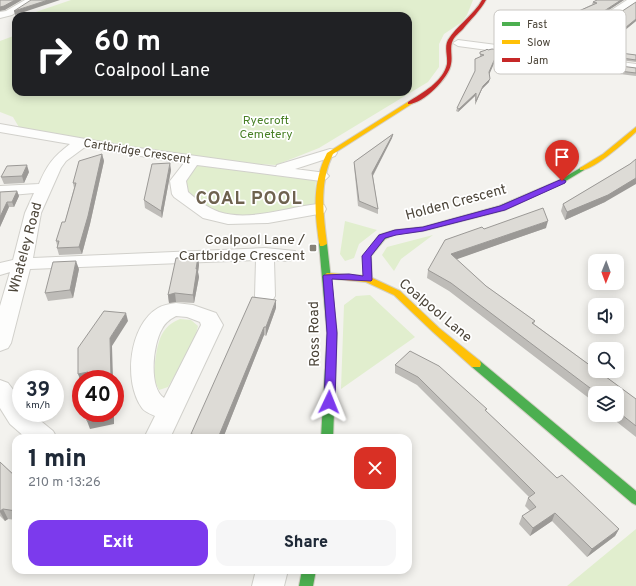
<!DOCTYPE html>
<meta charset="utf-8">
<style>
:root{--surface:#fff;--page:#f6f6f7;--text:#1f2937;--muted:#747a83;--accent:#7c3aed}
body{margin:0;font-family:Overpass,sans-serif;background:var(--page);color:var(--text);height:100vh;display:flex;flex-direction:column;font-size:15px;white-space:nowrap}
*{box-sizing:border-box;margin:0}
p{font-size:13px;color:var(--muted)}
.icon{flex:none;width:22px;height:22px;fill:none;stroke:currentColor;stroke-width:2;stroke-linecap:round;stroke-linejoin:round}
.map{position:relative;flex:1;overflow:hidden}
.panel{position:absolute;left:12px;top:434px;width:400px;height:140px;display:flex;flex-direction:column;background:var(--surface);border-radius:12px;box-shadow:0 2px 10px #0003}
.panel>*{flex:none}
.hud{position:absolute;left:12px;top:12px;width:400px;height:84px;border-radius:12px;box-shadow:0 2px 10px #0003;background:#202124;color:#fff;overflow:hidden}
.needle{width:26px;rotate:181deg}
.tools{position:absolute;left:588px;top:254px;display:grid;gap:8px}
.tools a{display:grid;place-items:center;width:36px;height:36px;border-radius:8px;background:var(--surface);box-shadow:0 2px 10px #0003;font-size:20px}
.speed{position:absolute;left:12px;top:370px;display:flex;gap:8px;font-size:20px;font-weight:700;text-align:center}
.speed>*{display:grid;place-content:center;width:52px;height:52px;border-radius:50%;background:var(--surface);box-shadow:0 2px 10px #0003;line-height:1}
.speed small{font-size:10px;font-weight:400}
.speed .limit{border:6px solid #d22;background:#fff;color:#111}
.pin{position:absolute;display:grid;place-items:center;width:34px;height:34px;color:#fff;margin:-41px -17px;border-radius:50% 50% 50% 0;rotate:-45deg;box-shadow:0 0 4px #0007}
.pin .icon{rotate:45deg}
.me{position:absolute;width:44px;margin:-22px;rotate:2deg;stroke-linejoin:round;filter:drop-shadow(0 0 3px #0008)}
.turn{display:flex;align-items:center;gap:14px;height:84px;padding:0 16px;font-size:18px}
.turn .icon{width:52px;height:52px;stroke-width:2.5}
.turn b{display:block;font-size:28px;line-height:34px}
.round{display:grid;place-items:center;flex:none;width:42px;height:42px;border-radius:12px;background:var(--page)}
.summary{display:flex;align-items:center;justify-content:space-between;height:68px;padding:0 16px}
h1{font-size:24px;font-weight:800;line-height:30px}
.cta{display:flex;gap:8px;margin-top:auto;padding:8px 16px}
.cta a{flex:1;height:46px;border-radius:12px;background:var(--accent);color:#fff;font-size:16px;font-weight:800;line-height:46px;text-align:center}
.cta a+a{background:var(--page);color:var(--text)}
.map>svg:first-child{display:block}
</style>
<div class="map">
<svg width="636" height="586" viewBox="0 0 636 586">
<rect width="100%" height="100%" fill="#f3f2ee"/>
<path fill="#e1eece" d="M71,0H473L467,15L462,22L444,34L439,44V67L428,82L319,148L276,165L257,164L124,147L20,129L13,117L0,112V41L16,35V92H408V16H24Z
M195,165L316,178L315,206C284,212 250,222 219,214C209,211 193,199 184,193L182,181Z
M345,221L377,230L359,244L354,258L345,261L340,254Z
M433,235L401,259L394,271L382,255L387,247Z
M370,295L415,337L341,389L344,305L356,296Z
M180,319L191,320L198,326L194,342L168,387L159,390L153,378C157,354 155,328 180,319Z
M636,529V586H567Z"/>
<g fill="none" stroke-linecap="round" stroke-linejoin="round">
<g stroke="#d1d0cb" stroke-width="2">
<path id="street" d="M25,0H35L12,15L0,18V12L6,11Z
M627,0H636V2L587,34L569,55L636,64V70L458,46L453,43L458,40L559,53L581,30Z
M0,124L131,147L276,167L277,165L330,149L335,150L337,153L335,156L295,169L326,173L329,176L326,179L321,181L197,165L186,181L188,192C197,200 208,208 219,212C250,222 287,207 318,204L324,205L326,209L324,213L268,223L228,224L203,218L174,197L172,194L170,181L184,163L85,147L66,161L61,168L41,213L33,258L265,248L295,251L297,255L295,259L288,261L274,260L275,296L272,301L265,302L258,301L255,296L256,260L30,269L11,343L8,348L0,351V306L10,272L0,275V263L13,260L25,213L34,193L0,196V186L39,184C47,165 53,157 70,144L0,132Z
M176,303L193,305L216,313L223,325L170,438H144L155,416C151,414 145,412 142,408C123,382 129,325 158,308C163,305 170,304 176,303ZM176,316L187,317L200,322L201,325L164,398C148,387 153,344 162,329C165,323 170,319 176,316Z
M0,380L8,383L21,400V413H31L53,431L57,438H26L10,424L0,408Z
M256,570H288L284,586H252Z"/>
</g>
<g stroke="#d3cfc5" stroke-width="2">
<path id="fast" d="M582,167L584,168V170L564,182L505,210L423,231L396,234L385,239L371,256L372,279L368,282L364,279L363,256L379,235L395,230L423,227L499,206L560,180Z
M320,242H323L327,244L337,333L333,438H321L327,333L319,244Z
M476,360L480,361L636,491V505L632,503L472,367L471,364L472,361Z
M302,570H316L313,586H299Z"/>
</g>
<g stroke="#d3cfc5" stroke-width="2">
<path id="slow" d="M408,102L413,103L333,154C319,183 323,213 327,244L323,246H320C318,240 318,233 317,227C314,201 315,177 327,153Z
M636,127V132C626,141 592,172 580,170V168L603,154Z
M327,273L368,276L400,291L439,328L480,361L481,364L480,367H472L433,332L394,295L366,282L324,278L323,276Z"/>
</g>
<g stroke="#d3cfc5" stroke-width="2">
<path id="jam" d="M482,0H486C480,11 471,19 463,29C460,32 455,36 453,40C449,47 453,57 451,64C449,78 422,105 408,104V102C422,93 443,82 447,64C448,56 444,47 448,40C456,26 474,15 482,0Z"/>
</g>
<use href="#street" fill="#fdfdfc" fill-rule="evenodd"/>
<use href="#fast" fill="#4caf50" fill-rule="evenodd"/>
<use href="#slow" fill="#ffc107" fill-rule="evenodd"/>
<use href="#jam" fill="#c62828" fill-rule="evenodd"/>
</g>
<path fill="#bebcb8" d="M597,0H624L580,29L558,51L518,46L519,44L536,40L537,39L567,20V18L572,15V14L593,4H592L593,2Z
M636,2V21L600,51L636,55V62L572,54L573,51Z
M488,50L636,68V76L496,59L489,73V82L482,89L475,105V96L458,112L456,111L457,108L475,72V59L480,57V52Z
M393,134L392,138L373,176L378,209V214L358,206L354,166V162Z
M102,154L104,161L90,224L82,254L59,255L57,248V245L56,241L65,222L74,188L73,183Z
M630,164L605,202L565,220L561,211L563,204Z
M171,170L162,218L145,208L144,200Z
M29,172L24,183L4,184L1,177Z
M17,191L19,196L14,207H9L0,227V192Z
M546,228L456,259L486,286L535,321L534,324L636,399V437L608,415H617V393H595V405L589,400L590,399L449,291L427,278L428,270L484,229Z
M198,257L199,265L198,272L199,277L194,303L176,302L169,303L168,295Z
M79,269L73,298L48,301L45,293Z
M276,308L266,336L264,335L223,438H192L191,434Z
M395,365L486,411L557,478L619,529L615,536L587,557L552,521L530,536L519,524L522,516L530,511L525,506L528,498L529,497L417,385L395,373Z
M0,462L16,477V520L8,519L5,521L0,516Z"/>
<path fill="#9b9996" d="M15,0H22L5,10L0,11V7Z
M48,0H60L15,15L14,11Z
M621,0H624L580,29L558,51L559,49L581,26Z
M636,19V21L597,53L598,50Z
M496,56V59L489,75V72Z
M490,79L489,82L482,89L475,105L476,101L483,86Z
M476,93L475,96L458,112L459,109Z
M393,134L392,138L372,177V173Z
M102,154L104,161L90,224L82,254L79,247Z
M170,163L171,170L162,218L161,211Z
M27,165L29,172L24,183L22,176Z
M636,178V184L605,202L565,220L567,212Z
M17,191L19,196L14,207L12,202Z
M7,202L9,207L0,227V217Z
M548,221L546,228L449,262L451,254Z
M198,257L199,265L198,272L199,277L194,303L193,295L196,269Z
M76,261L79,269L73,298L70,290Z
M175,293L176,302L169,303L168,295Z
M276,300V308L266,336V327Z
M126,313L128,321L112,346L113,379H111L110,338Z
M264,327V335L223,438H218Z
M88,372L90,379H81V382L78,374Z
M111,413H114V424L90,429L87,421Z
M3,509L8,519L5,521L0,512V511Z
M555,513L552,521L530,536L533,528Z
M619,529L615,536L587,557L592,549Z"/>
<path fill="#dddbd6" stroke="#9b9996" d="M0,0H15L4,6L0,7Z
M31,0H48L14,11Z
M597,0H621L581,26L559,49L519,44L540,39H537L570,18H567L575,14H572L597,3L593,2Z
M636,2V19L598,50L636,55V60L573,51L589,33Z
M487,49L488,50L492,49L636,68V73L496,56L489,72L490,79L483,86L476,101V93L459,109L457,108L475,71V59L484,55L480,54V52L486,50Z
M393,134L372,173L378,209L359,201L354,162Z
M102,154L88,216L79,247L57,248L59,241H56L62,222H65L76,183H73L79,161Z
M636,159V178L608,195L567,212L563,204L630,164Z
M170,163L161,211L144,200L152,164Z
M27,165L22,176L1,177L7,166Z
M17,191L12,202H7L0,217V192Z
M543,208L548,221L451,254L486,286L535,321L532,323L595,369V371H598L636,399V426L617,411V393H595V394L592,392L594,391L451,283L428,270L445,240L482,227L484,229Z
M198,257L196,269H197L193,295L175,293L168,295L176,258Z
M76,261L70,290L45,293L53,262Z
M252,297L276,300L266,327H264L218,438H213L191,434Z
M104,311L126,313L110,338L111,379H88V372L78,374V348Z
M410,351L439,366L487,409L485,410L557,478L562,475L619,529L592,549L555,513L533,528L522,516L536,507L528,498L535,493L418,377L395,365Z
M87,413H111V416L87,421Z
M0,462L16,477V511L3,509L0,511Z"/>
<path fill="#7c3aed" stroke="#51269a" d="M562,179L566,181L565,183L505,210L423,231L396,235L385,238L371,256L372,280L371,281L332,279L337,333L335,402L333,405L329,406L325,405L324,402L327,333L323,276L324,275L349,274L363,276L362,256L379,235L395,230L423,227L500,206Z"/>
<rect fill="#868178" stroke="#fff" stroke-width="1.5" x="309" y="244" width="8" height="8" rx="2"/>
<g text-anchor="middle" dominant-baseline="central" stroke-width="3.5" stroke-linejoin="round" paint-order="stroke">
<g font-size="12" fill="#498127" stroke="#fff">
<text x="266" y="121">Ryecroft<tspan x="266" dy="14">Cemetery</tspan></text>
</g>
<g font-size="12" fill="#4b4438" stroke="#fff">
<text transform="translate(137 152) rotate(9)">Cartbridge Crescent</text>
</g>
<g font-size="14" fill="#4b4438" stroke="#fff">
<text transform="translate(456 203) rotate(-15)">Holden Crescent</text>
<text transform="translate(26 248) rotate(-75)">Whateley Road</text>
<text transform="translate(435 311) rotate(40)">Coalpool Lane</text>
<text transform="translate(315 334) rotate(-91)">Ross Road</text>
</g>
<g font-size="14" fill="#4b4438" stroke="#fff" text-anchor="end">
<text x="305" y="240">Coalpool Lane /<tspan x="305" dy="16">Cartbridge Crescent</tspan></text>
</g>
<g font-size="18" font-weight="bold" letter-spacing="1" fill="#6e624f" stroke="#fff">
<text x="249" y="199">COAL POOL</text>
</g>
</g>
<rect x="494" y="10" width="132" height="64" rx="6" fill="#fff" stroke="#c9c7c3" stroke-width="1"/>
<rect x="502" y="22" width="18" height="4" fill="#4caf50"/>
<rect x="502" y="40" width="18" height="4" fill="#ffc107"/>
<rect x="502" y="58" width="18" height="4" fill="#c62828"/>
<g font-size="11" fill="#4b4438">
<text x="527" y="28">Fast</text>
<text x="527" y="46">Slow</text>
<text x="527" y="64">Jam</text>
</g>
</svg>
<div class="tools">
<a><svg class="needle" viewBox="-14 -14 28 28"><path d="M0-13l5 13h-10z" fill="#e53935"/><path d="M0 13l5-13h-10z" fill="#747a83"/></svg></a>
<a><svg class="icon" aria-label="sound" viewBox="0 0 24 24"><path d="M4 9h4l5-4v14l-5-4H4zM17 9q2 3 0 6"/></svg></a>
<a><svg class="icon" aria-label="search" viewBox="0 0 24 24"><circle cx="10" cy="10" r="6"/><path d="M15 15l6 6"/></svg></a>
<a><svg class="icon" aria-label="layers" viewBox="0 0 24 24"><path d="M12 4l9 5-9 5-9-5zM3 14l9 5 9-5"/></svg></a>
</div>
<div class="speed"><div>39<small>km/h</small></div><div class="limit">40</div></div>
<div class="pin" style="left:562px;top:181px;background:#d93025"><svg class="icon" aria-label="arrive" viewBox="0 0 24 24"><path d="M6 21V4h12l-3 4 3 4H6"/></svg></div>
<svg class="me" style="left:329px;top:402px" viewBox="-20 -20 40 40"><path d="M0-17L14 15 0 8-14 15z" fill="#7c3aed" stroke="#fff" stroke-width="4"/></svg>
<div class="hud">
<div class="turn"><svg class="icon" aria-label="right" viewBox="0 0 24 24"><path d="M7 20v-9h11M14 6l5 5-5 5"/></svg><div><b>60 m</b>Coalpool Lane</div></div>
</div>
<section class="panel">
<div class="summary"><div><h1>1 min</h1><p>210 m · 13:26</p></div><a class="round" style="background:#d93025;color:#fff"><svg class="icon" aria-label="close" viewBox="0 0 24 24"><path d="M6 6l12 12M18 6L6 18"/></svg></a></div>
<div class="cta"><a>Exit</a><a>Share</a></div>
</section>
</div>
